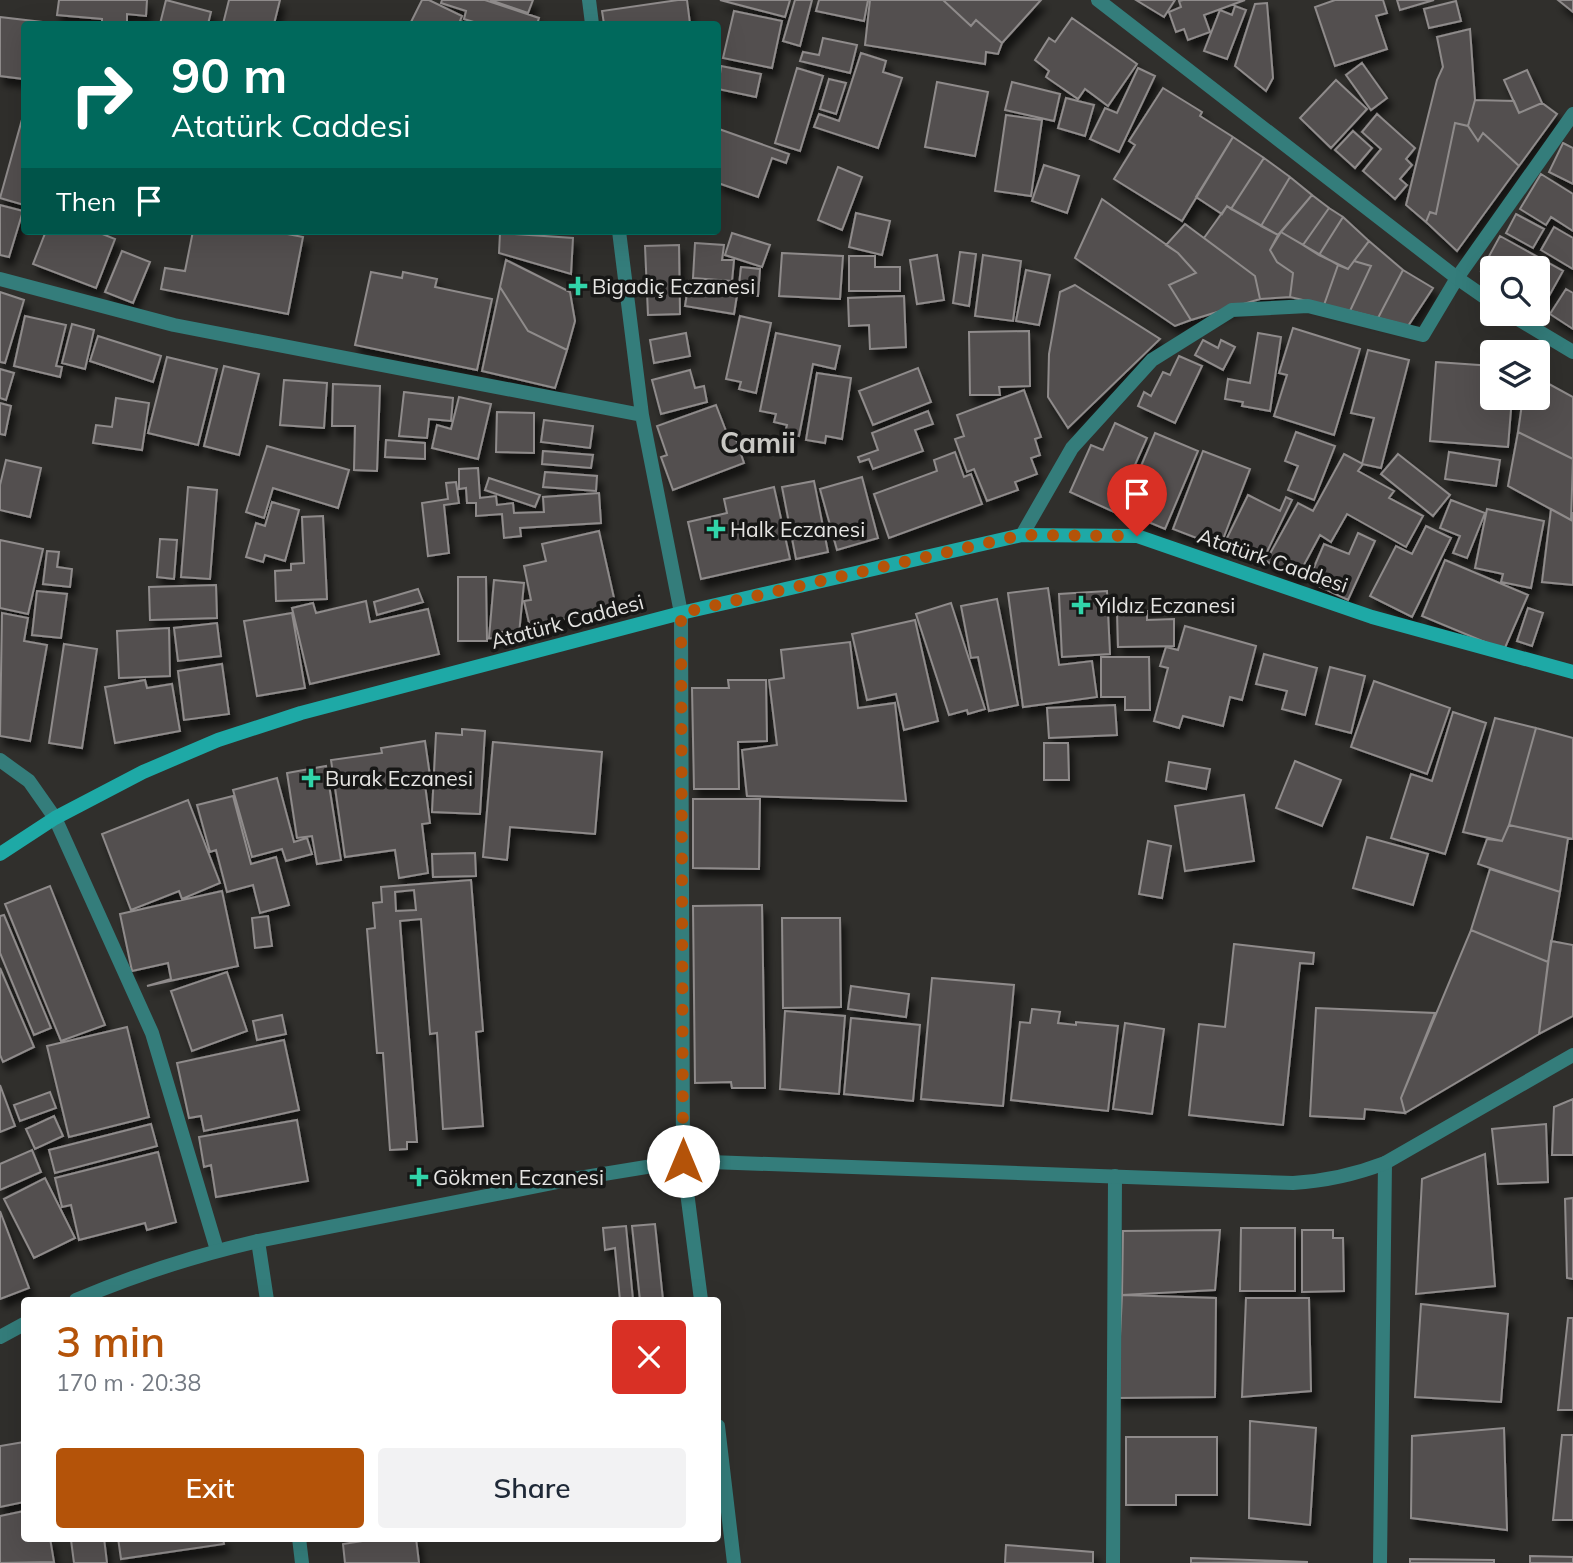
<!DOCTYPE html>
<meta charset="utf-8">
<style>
:root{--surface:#fff;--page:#f2f2f3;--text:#1f2937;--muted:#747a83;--accent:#b45309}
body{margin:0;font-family:Mulish,sans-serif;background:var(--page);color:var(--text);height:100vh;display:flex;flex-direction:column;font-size:26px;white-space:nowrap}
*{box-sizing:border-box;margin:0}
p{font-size:23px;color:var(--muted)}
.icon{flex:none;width:38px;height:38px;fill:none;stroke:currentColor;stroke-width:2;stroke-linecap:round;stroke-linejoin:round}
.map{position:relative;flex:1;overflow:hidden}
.panel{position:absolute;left:21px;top:1297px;width:700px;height:245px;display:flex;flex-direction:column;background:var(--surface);border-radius:7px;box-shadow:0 7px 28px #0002}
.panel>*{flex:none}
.top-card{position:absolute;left:21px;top:21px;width:700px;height:214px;border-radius:7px;box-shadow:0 7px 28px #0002;background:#00695c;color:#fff;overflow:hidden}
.buttons{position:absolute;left:1480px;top:256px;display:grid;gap:14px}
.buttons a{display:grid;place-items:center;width:70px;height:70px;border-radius:7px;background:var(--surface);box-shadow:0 7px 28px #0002;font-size:35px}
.pin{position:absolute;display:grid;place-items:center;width:60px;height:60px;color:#fff;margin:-72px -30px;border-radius:50% 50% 50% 0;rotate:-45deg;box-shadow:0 0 7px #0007}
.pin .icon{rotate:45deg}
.me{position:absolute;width:77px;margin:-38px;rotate:0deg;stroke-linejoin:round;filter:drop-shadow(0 0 5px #0008)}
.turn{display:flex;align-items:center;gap:24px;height:147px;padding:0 35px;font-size:32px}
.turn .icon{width:91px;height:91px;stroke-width:2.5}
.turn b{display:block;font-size:49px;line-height:60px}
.then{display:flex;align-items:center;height:66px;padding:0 35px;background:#0003;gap:14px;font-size:26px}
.round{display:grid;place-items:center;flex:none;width:74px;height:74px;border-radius:7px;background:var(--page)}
.summary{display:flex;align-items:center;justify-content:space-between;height:119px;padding:0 35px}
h1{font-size:42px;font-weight:600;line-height:52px;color:var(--accent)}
.cta{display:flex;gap:14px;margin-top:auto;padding:14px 35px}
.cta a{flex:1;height:80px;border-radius:7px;background:var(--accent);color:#fff;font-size:28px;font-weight:600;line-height:80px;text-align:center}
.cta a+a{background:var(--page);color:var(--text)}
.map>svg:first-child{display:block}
</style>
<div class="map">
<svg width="1573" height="1563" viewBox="0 0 1573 1563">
<defs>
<filter id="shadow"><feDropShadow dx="4.5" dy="8" stdDeviation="3.5" flood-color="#0009"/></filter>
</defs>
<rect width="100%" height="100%" fill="#302f2c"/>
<path fill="#53504f" stroke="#8f8b8b" stroke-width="2" fill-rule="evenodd" filter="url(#shadow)" d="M59,0H147L146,16L127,14V24H102V19L57,15Z
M166,0L211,12L208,24H160Z
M229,0H280L274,24L260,22L259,24H223Z
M422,0H429L462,16L460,21L468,24H410Z
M442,0H485L539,18L537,24H480L464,19L466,11L441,3Z
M490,0H533L528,13Z
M678,0H687L690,24H604L602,11Z
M720,0H790L785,17Z
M795,0H812L800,46L783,41Z
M819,0H868L864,21L816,11Z
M870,0H943L971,26L976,20L1002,43L998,54L986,52L985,64L865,45Z
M943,0H1041L1002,43L976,20L971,26Z
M1136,0H1175L1164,17Z
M1183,0H1245L1204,15L1210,32L1188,40L1184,29L1176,32L1169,12L1181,7L1179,1Z
M1335,0H1383L1387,13L1376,16L1387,49L1335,66L1315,7Z
M1397,0H1434L1400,10Z
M1558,0H1573V12Z
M1456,1L1461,21L1429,28L1424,9Z
M1267,3L1273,78L1266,91L1235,66L1255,4Z
M1235,6L1246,10L1227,59L1204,51L1220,10L1232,15Z
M734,11L782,21L772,68L723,58Z
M0,17L42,22V24H24V79L0,76Z
M1072,18L1137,64L1108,106L1085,89L1078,99L1046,77L1049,71L1035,60L1049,38L1055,42Z
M1470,29L1475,100L1468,126L1455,123L1436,214L1430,212L1426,222L1406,205L1437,80L1443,67L1437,37Z
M823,38L857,45L850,73L800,61L803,52L819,55Z
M861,53L886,61L883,72L902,78L878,148L814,127L819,114L839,121Z
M1362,63L1387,98L1371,110L1346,75Z
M721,66L761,74L756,97L718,89Z
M797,68L823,76L800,151L775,143Z
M1138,68L1155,76L1119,152L1090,139L1105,108L1117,113Z
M1527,70L1542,103L1519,113L1504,80Z
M829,79L846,83L836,114L820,109Z
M1336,80L1367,109L1331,148L1300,118Z
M937,82L988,92L975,156L925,147Z
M1012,82L1060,94L1054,121L1005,110Z
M1163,88L1202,112L1200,116L1233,137L1182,221L1114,179L1135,145L1129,141Z
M1066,98L1094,105L1085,136L1058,128Z
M1475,100L1514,101L1519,113L1542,103L1557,114L1519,166L1483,133L1478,141L1468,126Z
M1377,114L1415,148L1406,159L1412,165L1400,179L1407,185L1395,199L1363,171L1381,149L1362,132Z
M1006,115L1042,120L1031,196L995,191Z
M23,116L24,117V205L0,198Z
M1455,123L1468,126L1478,141L1483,133L1519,166L1457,251L1426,222L1430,212L1436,214Z
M719,129L789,154L786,163L772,158L758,197L718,183Z
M1353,131L1372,148L1355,168L1335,150Z
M1233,137L1264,158L1231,209L1227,206L1222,214L1196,197Z
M1563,143L1573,148V184L1549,172Z
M1264,158L1290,177L1261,226L1231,209Z
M1044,165L1079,176L1067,213L1032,201Z
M838,167L862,177L842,230L818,220Z
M1541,174L1573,194V231L1551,217L1546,225L1520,209Z
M1290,177L1312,195L1278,235L1261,226Z
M1312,195L1329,208L1303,245L1281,232Z
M1102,199L1178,253L1196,273L1169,285L1191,320L1175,326L1075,258Z
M0,205L23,211L9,257L0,255Z
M1227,206L1278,235L1270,250L1277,262L1293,273L1290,297L1260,299L1255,276L1204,238Z
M1329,208L1343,217L1319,255L1303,245Z
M856,213L890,221L882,255L849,247Z
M1516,214L1544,229L1533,248L1506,233Z
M1343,217L1369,241L1348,269L1319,255Z
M1185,224L1255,276L1260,299L1191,320L1169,285L1196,273L1178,253L1166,245Z
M1554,227L1573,238V269L1541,250Z
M46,231H95L115,239L96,288L33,264Z
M193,231H272L303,237L288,314L161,289L165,268L185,271Z
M1281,232L1338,265L1324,305L1290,297L1293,273L1277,262L1270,250Z
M500,233L573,238L571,274L499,253Z
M732,233L770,245L762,267L725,255Z
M1500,236L1563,271L1544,305L1538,302V268H1493V278L1481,271Z
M1369,241L1403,270L1378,318L1350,311L1371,266L1354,261Z
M695,243L724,245L722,260H734L732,281L693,278Z
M679,245L680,314L648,315L645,246Z
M122,251L150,262L133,303L105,292Z
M960,252L976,254L969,306L953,303Z
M782,253L843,256L840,299L779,296Z
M937,255L944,300L917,304L910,260Z
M983,255L1021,261L1013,321L975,316Z
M849,256H875V267H900V291H849Z
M506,260L570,292L575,321L567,350L528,331L500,287Z
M1354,261L1371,266L1350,311L1324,305L1338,265L1348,269Z
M741,267L760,269L758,296L738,294Z
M1026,270L1050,275L1039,325L1016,321Z
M1403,270L1433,288L1408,326L1378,318Z
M371,272L402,278L403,272L437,279L435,287L492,299L477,370L355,345Z
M689,281L738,289L734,314L685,306Z
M1075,285L1160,339L1068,428L1048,397L1049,354L1060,292Z
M500,287L528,331L567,350L555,388L482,371Z
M1566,289L1573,293V329L1550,314Z
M0,292L24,300L5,363L0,362Z
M904,296L906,347L870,349L869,325L849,326L848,298Z
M25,316L66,325L56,366L62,367L60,377L14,366Z
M740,316L771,323L756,393L739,389L741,382L726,379Z
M72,324L94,330L85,369L62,363Z
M1293,328L1360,349L1334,435L1274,416L1287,375L1279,373Z
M1029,331L1030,386L999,387L1000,395H970L969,332Z
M686,333L690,356L654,363L650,340Z
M776,333L840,346L835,369L813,364L799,436L785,433L787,425L774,422L776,414L760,411Z
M1258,333L1281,337L1270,411L1242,406L1243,402L1225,399L1228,379L1250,383Z
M98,336L161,356L153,382L90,361Z
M1203,340L1218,348L1221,340L1235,347L1223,370L1195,355Z
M1368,350L1409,360L1381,468L1362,464L1374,418L1351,413Z
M1179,356L1202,366L1175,423L1138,406L1144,392L1151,396L1163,372L1170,375Z
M167,357L217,369L198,445L148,433Z
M1436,362L1493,366V397H1512L1508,447L1430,441Z
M224,366L259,374L239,455L204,446Z
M918,368L931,402L873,425L859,391Z
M0,369L14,373L6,400L0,398Z
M690,370L695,388L704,386L707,402L661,414L652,380Z
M817,373L851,378L842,439L826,436L825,443L806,440Z
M1538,378L1573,397V459L1518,432L1523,397H1538Z
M284,380L327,383L324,428L280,425Z
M333,384L380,386L377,471L354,470L355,426H332Z
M1024,390L1041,437L1035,439L1040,455L1031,458L1037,474L1015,482L1018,490L987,501L974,469L967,472L955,439L964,436L957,415Z
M404,392L453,398L451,421L429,419L427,438L399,436Z
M459,397L491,404L478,459L432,448L437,425L451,429Z
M116,398L149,403L142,450L93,443L96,425L112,427Z
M0,403L11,406L5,435L0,434Z
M716,405L728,436L734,434L744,463L673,490L661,457L667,455L657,426Z
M928,411L933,424L915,430L923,451L873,469L869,459L860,462L858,457L878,450L872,433Z
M497,412L534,413V453L496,452Z
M544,420L593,426L590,448L541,442Z
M1115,423L1147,438L1114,512L1070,492L1091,445L1103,450Z
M1296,432L1335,446L1314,500L1288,490L1298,466L1285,461Z
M1518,432L1573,459L1571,520L1508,486Z
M1155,433L1198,451L1165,529L1122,511Z
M386,440L425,443V459L385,457Z
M267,446L349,470L338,508L273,488L264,518L246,512Z
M543,451L593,455L591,468L542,464Z
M1203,451L1250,469L1220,547L1173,529Z
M955,452L964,477L971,474L982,504L889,538L874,494L937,471L934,460Z
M1449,452L1500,460L1496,486L1445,479Z
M1344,454L1363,464L1358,471L1394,491L1389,498L1423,516L1406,547L1347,514L1331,542L1320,535L1297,578L1266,561L1298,503L1313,511Z
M1398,454L1450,495L1433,516L1381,474Z
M6,460L41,468L30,517L0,510V485Z
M478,468L480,498L496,496L497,505L513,503L514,513L544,512L543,497L599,493L601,523L520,528L521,536L504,538L502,514L476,516V503H467L466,488L459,489V469Z
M545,472L597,476L596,491L543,487Z
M862,477L878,538L837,550L820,489Z
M489,478L540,495L535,507L485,490Z
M814,481L828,552L796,559L782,487Z
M456,482L459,503L444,505L449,553L428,556L422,503L448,499L446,483Z
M188,487L217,490L210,579L181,577Z
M774,487L790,559L701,579L688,522L727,513L724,499Z
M1248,495L1280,511L1286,497L1292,500L1264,558L1226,540Z
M1451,500L1485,513L1467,558L1453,553L1460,536L1440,528Z
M272,502L299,510L285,561L265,555L263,562L246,557L256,523L265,526Z
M1487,509L1544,521L1531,588L1501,582L1503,574L1475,568Z
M1551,509L1571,520L1573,512V585L1542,582Z
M323,516L327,599L276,601L275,571L291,570V564L304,563L302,517Z
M1426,526L1451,538L1412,617L1370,596L1396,546L1412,554Z
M599,531L616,607L530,627L524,601L531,600L524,566L546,561L542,544Z
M1358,533L1375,541L1348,600L1308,581L1324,544L1349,554Z
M160,539L177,540L174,579L157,577Z
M0,540L43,549L28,614L0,608Z
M47,551L59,552L57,567L72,569L70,587L43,584Z
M1445,560L1528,595L1504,650L1422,616Z
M458,577H486L487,641H458Z
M494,580L524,583L519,634L502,632L501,639L489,638Z
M216,585L217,618L150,620L149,587Z
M1048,588L1059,665L1092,661L1097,697L1023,707L1008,593Z
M418,589L423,602L377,615L374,602Z
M37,591L67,594L61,638L32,635Z
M1107,591L1110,654L1062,657L1059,594Z
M997,599L1018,705L989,711L978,657L971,658L961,606Z
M366,601L370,622L428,609L439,654L310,684L292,608L313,603L316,613Z
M951,603L985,709L968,714L967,710L949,715L916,614Z
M1528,608L1543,613L1532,646L1517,641Z
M1147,611V620L1174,619V646L1118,647L1117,612Z
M2,613L28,618L24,641L47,645L30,741L0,736Z
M292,613L305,688L257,696L244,621Z
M915,620L938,721L904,730L896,694L867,700L852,634Z
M217,623L221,656L178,661L174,628Z
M1185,626L1256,646L1242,700L1230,697L1223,726L1183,716L1179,728L1154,721L1168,668L1160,666L1166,647L1178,650Z
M169,628L170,676L119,678L117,631Z
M850,642L858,708L895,703L906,801L747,796L742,750L777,745L769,680L784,678L781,650Z
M64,644L97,649L82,748L49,743Z
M1264,654L1317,668L1305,715L1282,709L1287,691L1256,684Z
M1101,657H1149L1150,710H1125V697H1101Z
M222,664L229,714L184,720L178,671Z
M1330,667L1365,676L1351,733L1316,724Z
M145,680L147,688L172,684L180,731L115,743L105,687Z
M728,680H766L767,741L738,742L739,789H694L692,688H729Z
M1374,681L1450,708L1427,774L1351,747Z
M1115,705L1117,735L1049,738L1047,708Z
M1453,712L1486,723L1445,854L1391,838L1411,774L1432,781Z
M1495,718L1536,728L1509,825L1502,841L1463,832Z
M1536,728L1573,738V839L1509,825Z
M462,729L485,731L480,814L432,812L436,733L462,735Z
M425,741L430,776L424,777L430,823L422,824L428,873L399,878L395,850L345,857L331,760L382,753L381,748Z
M493,742L602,752L595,834L510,827L507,860L483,857Z
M1044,743H1068L1069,780H1044Z
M1295,761L1341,780L1322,826L1276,808Z
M1169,762L1210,769L1206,789L1166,781Z
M326,766L341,860L317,864L312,836L297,838L287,773Z
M277,778L294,842L307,838L312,854L286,861L282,849L252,857L233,790Z
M1244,795L1254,861L1185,871L1175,806Z
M233,796L251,864L276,857L289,905L260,913L253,885L227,892L216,850L210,852L197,805Z
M693,799H760L759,869L693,868Z
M188,800L220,883L182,899L179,891L131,910L102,834Z
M1509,825L1568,838L1560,892L1478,864L1487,839L1502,841Z
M1367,837L1428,854L1413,905L1353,888Z
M1148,841L1171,846L1162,898L1139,894Z
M475,853L476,876L433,877L432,854Z
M1490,869L1560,892L1548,962L1471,930Z
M471,880L483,1031L476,1032L483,1126L443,1129L437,1033L430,1034L421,919L400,921L417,1142H407V1149L390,1150L383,1053H377L367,929L375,928L373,903L382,902L381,887ZM414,890L416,910L396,911L395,892Z
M50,886L105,1025L61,1041L5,904Z
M222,891L238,966L147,986L171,979L168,963L132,971L120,914Z
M762,905L765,1088H732L731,1082L695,1083L693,906Z
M4,915L51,1028L34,1035L0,953V916Z
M268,916L272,946L255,948L252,918Z
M782,918H840L841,1007L783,1008Z
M1471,930L1548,962L1539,1034L1405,1113L1401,1098Z
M1551,941L1573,945V1016L1539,1034Z
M1234,944L1314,953L1313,964L1300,963L1283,1125L1189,1115L1199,1024L1225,1027Z
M0,968L34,1047L3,1062L0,1055Z
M227,972L247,1031L192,1051L171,991Z
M932,978L1014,985L1003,1106L921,1099Z
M851,986L909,994L906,1017L848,1009Z
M1316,1008L1435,1013L1401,1098L1405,1113L1365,1109L1364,1119L1310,1116Z
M1032,1009L1060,1012L1058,1023L1076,1025V1022L1118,1026L1108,1111L1011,1100L1020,1022L1030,1023Z
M785,1011L845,1016L839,1094L780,1089Z
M282,1015L286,1034L257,1040L253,1021Z
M851,1018L920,1025L913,1101L844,1094Z
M1125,1023L1164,1029L1152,1114L1113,1109Z
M127,1027L149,1117L69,1137L47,1046Z
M284,1040L299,1110L204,1131L201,1116L189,1118L177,1063Z
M0,1085L15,1126L0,1132Z
M50,1092L56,1108L20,1121L14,1105Z
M1573,1099V1155H1552L1554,1107Z
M54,1116L63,1136L35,1149L26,1129Z
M297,1120L308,1181L216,1197L211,1165L204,1167L199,1137Z
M151,1124L157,1146L55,1173L49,1150Z
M1546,1124L1548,1182L1498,1184L1492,1129Z
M32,1150L41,1172L0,1190V1164Z
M158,1152L176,1222L147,1230L145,1223L79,1240L71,1205L62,1207L55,1178Z
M1485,1154L1495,1286L1416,1294L1422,1179Z
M45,1178L75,1238L34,1258L4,1199Z
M1573,1198V1279L1567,1278L1565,1199Z
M0,1211L29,1288L0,1299Z
M655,1224L663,1300H640L632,1226Z
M626,1226L633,1300H620L615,1248L605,1250L603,1228Z
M1241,1228H1295V1291H1240Z
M1220,1230L1215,1290L1122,1295L1123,1231Z
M1302,1230H1333V1238H1343L1344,1291L1302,1292Z
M1122,1295L1216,1298L1215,1397L1117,1398Z
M1246,1298H1309L1311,1391L1242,1397Z
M1421,1304L1508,1314L1501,1402L1415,1397Z
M1568,1318H1573V1410H1558Z
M1250,1421L1316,1428L1310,1525L1249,1518Z
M1504,1428L1507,1530L1411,1518L1412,1436Z
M1562,1435H1573V1520H1553Z
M1126,1437H1217V1495H1176V1505H1126Z
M24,1442V1502L0,1507V1446Z
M24,1511V1538H50L54,1562L0,1563V1516Z
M84,1538H104L107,1563H74L71,1540Z
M118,1538H223L224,1544L121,1559Z
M382,1538H416L419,1563H345L343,1544Z
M1006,1545L1093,1552V1563H1005Z
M1530,1556L1573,1557V1563H1530Z
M1191,1558L1308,1562L1191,1563Z
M1410,1559L1494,1560V1563H1410Z"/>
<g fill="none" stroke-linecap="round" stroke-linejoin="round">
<path stroke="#347d7b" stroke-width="14" d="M1113,1563L1115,1176"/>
<path stroke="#347d7b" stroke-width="14" d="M589,0L592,24
M619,231L642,415L681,613L683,1161L701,1300
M0,279L174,325L642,415
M1022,535L1072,448L1152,360L1232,310L1308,306L1423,335L1457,278L1573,114
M0,760L29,781L55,818L152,1033L217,1250
M258,1241L267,1300
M718,1426L734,1563
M299,1538L302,1563
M1380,1563L1385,1163"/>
<path stroke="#347d7b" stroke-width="14" d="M1098,0L1457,278L1493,303
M1508,313L1573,352
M76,1300C135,1275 197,1255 258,1241L573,1179L683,1161L1293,1183C1326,1181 1354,1175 1385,1163L1573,1055
M0,1337L24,1324"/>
<path stroke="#1ea9a6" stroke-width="14" d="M0,854L55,818L143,772L218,740L301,713L681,613L1022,535L1137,536L1372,617L1573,672"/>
</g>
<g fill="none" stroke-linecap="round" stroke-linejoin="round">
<path stroke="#b45309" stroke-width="12" stroke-dasharray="0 21.6" d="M683,1161L681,613L1022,535L1137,536"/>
</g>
<g fill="#31d4a9" stroke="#171716" stroke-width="2.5">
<path d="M574.5 275.5h7v7h7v7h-7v7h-7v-7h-7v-7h7z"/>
<path d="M712.5 518.5h7v7h7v7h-7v7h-7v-7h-7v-7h7z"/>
<path d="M1077.5 594.5h7v7h7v7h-7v7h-7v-7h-7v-7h7z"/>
<path d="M307.5 767.5h7v7h7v7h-7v7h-7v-7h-7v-7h7z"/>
<path d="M415.5 1166.5h7v7h7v7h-7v7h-7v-7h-7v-7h7z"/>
</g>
<g text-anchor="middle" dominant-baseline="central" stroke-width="7" stroke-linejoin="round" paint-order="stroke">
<g font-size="21" fill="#e5e4e2" stroke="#171716" text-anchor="start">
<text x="592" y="286">Bigadiç Eczanesi</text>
<text x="730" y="529">Halk Eczanesi</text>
<text x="1095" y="605">Yıldız Eczanesi</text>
<text x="325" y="778">Burak Eczanesi</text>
<text x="433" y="1177">Gökmen Eczanesi</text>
</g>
<g font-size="21" fill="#e5e4e2" stroke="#171716">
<text transform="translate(1273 560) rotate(19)">Atatürk Caddesi</text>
<text transform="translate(567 621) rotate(-15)">Atatürk Caddesi</text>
</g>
<g font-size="28" font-weight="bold" fill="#c9c8c4" stroke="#171716">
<text x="758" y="442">Camii</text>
</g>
</g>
</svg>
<div class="buttons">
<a><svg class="icon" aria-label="search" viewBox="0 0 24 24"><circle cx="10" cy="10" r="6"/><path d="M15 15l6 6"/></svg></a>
<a><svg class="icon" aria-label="layers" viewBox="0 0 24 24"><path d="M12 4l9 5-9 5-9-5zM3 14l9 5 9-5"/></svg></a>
</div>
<div class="pin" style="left:1137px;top:536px;background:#d93025"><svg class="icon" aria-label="arrive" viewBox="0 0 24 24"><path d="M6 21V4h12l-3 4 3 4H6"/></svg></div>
<svg class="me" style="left:683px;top:1161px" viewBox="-20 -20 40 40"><circle r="19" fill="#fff"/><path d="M0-13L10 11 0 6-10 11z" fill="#b45309"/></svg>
<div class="top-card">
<div class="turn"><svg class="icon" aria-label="right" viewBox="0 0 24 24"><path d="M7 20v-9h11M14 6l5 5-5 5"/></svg><div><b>90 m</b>Atatürk Caddesi</div></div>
<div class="then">Then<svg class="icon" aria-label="arrive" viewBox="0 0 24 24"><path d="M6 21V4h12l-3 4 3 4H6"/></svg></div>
</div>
<section class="panel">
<div class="summary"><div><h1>3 min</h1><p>170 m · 20:38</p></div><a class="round" style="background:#d93025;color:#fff"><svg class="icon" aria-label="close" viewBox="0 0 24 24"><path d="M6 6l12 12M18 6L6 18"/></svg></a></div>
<div class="cta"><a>Exit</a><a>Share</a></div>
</section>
</div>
